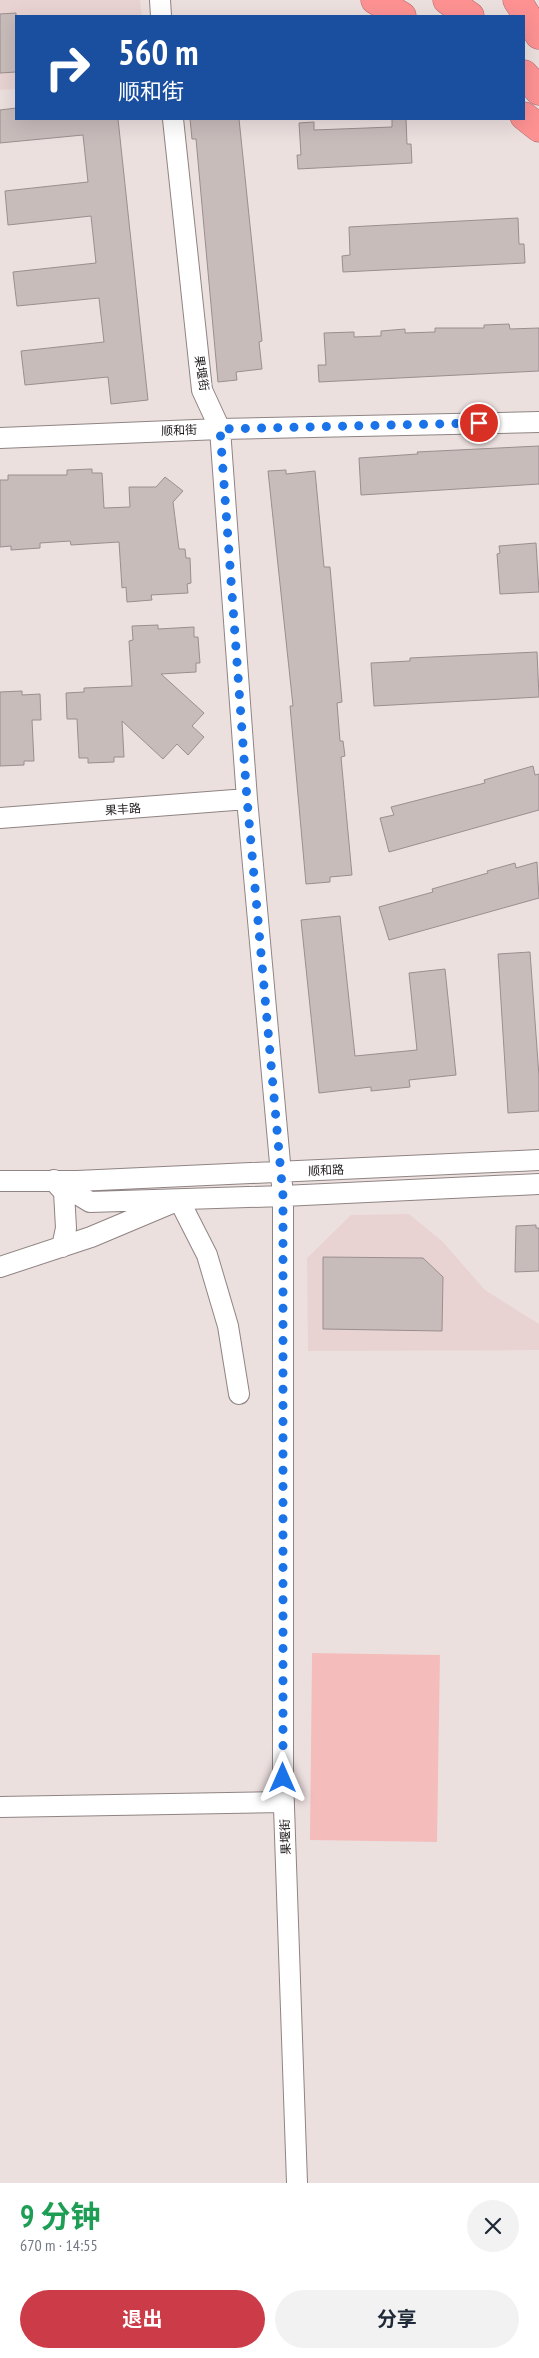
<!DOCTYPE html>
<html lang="zh">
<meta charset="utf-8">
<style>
:root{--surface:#fff;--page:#f2f2f3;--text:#1f2937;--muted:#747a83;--accent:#cb3b48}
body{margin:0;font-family:"PT Sans Narrow","Noto Sans SC",sans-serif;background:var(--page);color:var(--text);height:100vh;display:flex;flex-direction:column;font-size:19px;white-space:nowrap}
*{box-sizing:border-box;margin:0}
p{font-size:16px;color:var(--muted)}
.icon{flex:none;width:28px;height:28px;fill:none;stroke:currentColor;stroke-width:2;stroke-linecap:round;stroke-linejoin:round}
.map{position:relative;height:2183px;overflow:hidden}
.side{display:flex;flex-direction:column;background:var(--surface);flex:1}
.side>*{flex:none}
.top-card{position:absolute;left:15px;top:15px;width:510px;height:105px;border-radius:0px;box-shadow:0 5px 20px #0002;background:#1a4fa0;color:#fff;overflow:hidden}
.pin{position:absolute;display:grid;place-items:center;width:42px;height:42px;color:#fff;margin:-21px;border:2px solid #fff;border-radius:50%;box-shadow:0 1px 5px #0007}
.me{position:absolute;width:55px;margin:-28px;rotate:0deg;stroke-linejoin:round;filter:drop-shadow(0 0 4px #0008)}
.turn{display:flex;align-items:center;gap:18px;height:105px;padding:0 20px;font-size:22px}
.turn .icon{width:65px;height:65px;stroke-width:2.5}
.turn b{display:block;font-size:35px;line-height:42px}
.round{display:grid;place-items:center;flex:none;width:52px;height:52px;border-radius:26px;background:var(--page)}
.overview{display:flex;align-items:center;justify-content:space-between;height:85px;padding:0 20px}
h1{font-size:30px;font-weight:700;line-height:38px;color:#1e9e55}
.cta{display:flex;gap:10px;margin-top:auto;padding:10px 20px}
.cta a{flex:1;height:58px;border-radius:30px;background:var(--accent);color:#fff;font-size:20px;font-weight:700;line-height:58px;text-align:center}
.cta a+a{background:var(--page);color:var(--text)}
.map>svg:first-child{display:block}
</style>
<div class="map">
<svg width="539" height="2183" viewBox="0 0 539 2183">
<rect width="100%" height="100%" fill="#ece0df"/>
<path fill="#e8d3d2" d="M0,0H140L142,16H16V89L0,90Z
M409,1214L443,1242L485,1290L539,1324V1350L308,1351L307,1258L351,1215Z"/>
<path fill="#f4bdbc" d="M312,1653L440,1655L437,1842L310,1840Z"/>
<path fill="#c8bcbb" stroke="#9a8e8e" d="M16,13V72L0,73V14Z
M16,108V119H118L148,400L111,404L108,377L25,385L21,351L104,342L99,298L17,306L13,272L96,263L91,216L8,225L5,191L88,182L83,135L0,143V110Z
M190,119H239L262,341L259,342L262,369L236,372L237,380L218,382L196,139H192Z
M392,119H406L407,144H411L412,163L298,169L297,155H301L299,123L314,122V130L392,127Z
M518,218L519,244H524L525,263L343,272L342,256L350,255L349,227Z
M509,324L510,329L539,328V371L319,382L318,365H326L324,333L354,332V337L381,336V331L405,329V333L435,332V328H484V325Z
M539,446V484L361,495L359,458L418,454L417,452Z
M92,469V473H102L104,508L130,507L129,487H156L165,477L183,491L173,502L179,549H185L186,558H190L191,583L187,584L188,593L151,595L152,600L127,602L126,587L122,588L119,542L71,545L70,541L40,543V548L11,550V546L0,547V480H8V475H67V470Z
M286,470V474L315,471L324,567H330L342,702L337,703L340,741H343L345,756L341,757L352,875L330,877V882L306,884L290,706H293L268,471Z
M536,543L539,592L500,594L497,554L500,553L499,546Z
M158,625V629L194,627V637H198L200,663H196V672L161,674L204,713L192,726L204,737L188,755L177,744L163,759L122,721L124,757H114V762L88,763V758H79L77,719H67L66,693L84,692V688L132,686L129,641L133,640L132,626Z
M537,652L539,697L374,706L371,663L410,661V658Z
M22,691V695L40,694L41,720H32L34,761H24V765L0,766V692Z
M533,766L535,775L539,774V810L389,852L380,818L394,815L391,807L485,783L484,780Z
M537,862L539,898L389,940L379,907L433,892L432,889L488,873L487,871L515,863L516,868Z
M340,916L355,1056L417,1050L409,973L445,969L456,1075L409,1080L410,1087L371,1091V1087L319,1093L301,920Z
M530,952L539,1076V1111L508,1113L498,954Z
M536,1225V1228H539V1271L515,1272L516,1226Z
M323,1257L423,1258L443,1277L442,1331L323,1329Z"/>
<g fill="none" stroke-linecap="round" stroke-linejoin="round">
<g stroke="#8f8483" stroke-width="22">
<path id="minor" d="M160,0L161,16
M173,119L202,390L220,429L247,799L283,1196V1778L297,2183
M0,438L220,429L539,422
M0,818L247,799
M54,1180L90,1202L283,1196L539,1184
M0,1181H77L539,1160
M54,1181L64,1192L66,1228L62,1247
M0,1267L91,1237L179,1200L207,1255L228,1326L239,1394
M0,1807L284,1802"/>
</g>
<g stroke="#af6768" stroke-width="29">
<path id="highway" d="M375,0L402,16
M447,0L470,16
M517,0L539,35
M524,74L539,91
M524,116L539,128"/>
</g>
<use href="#minor" stroke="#fff" stroke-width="20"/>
<use href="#highway" stroke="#fe9293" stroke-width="28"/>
</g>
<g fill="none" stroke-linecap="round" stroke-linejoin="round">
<path stroke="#1a73e8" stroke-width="9" stroke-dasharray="0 16.2" d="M283,1778V1196L247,799L220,429L479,423"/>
</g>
<g text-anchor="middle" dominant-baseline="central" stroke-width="4" stroke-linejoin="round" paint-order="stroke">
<g font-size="12" fill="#1c1818" stroke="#fff">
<text transform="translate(202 373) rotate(81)">果堰街</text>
<text transform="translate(179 430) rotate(-2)">顺和街</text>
<text transform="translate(123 809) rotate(-4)">果丰路</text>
<text transform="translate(326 1170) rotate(-3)">顺和路</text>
<text transform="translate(285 1837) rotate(-92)">果堰街</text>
</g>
</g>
</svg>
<div class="pin" style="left:479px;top:423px;background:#d93025"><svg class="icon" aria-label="arrive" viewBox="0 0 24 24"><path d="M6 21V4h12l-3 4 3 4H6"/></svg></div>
<svg class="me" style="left:283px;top:1778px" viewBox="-20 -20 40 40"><path d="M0-17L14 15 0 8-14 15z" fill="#1a73e8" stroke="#fff" stroke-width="4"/></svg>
<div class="top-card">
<div class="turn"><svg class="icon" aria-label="right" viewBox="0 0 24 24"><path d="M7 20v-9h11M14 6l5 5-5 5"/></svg><div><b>560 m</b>顺和街</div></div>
</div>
</div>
<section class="side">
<div class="overview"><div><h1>9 分钟</h1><p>670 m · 14:55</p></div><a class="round"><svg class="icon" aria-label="close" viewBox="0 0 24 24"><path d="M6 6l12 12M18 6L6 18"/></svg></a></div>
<div class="cta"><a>退出</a><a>分享</a></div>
</section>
